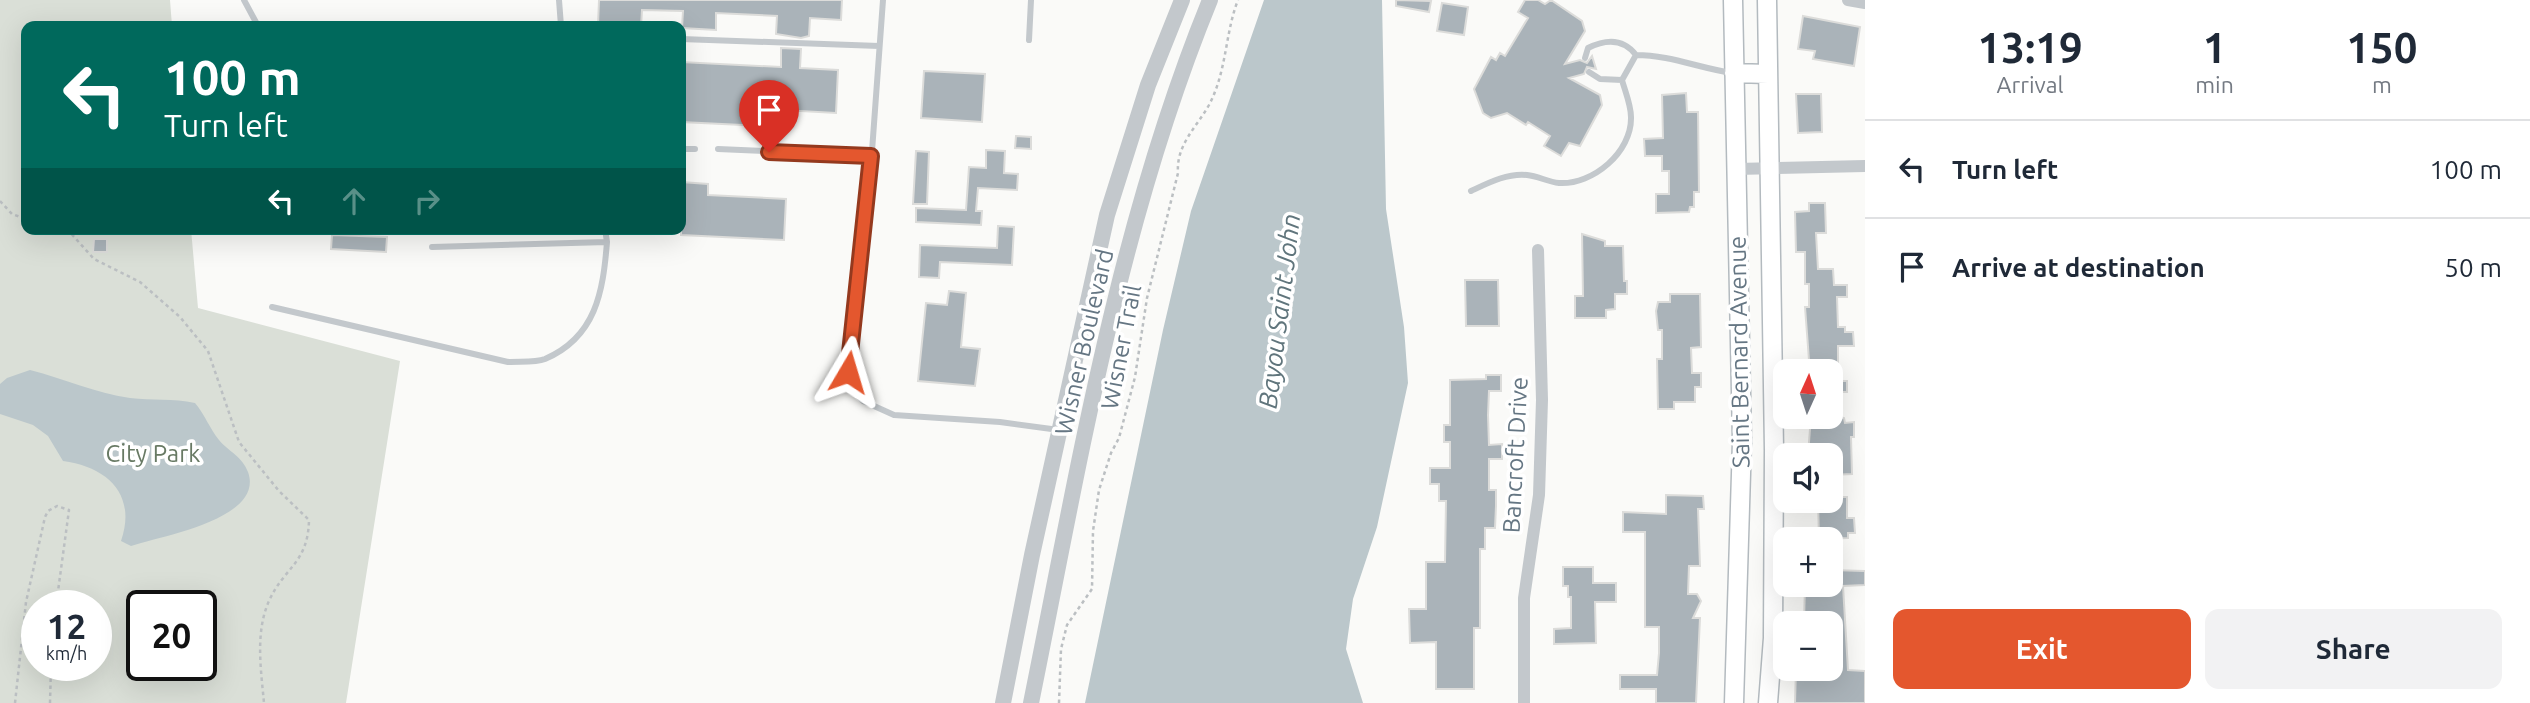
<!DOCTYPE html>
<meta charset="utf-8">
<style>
:root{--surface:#fff;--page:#f2f2f3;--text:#1f2937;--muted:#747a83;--line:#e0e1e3;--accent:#e4572e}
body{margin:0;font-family:Ubuntu,sans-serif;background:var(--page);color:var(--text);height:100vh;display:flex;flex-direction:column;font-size:26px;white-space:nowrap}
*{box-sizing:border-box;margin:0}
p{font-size:23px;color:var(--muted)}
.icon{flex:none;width:38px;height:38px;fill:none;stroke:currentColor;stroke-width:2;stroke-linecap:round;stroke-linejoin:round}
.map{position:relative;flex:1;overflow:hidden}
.panel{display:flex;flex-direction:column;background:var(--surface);width:665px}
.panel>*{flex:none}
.guide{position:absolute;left:21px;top:21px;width:665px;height:214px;border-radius:14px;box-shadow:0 7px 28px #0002;background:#00695c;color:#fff;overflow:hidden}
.needle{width:46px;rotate:3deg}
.buttons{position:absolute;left:1773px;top:359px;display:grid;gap:14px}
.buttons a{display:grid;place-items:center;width:70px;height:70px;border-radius:14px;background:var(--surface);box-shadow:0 7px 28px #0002;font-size:35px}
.speed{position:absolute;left:21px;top:590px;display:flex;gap:14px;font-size:35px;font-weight:700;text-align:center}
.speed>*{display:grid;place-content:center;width:91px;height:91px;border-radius:50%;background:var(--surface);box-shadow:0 7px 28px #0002;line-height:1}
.speed small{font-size:18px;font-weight:400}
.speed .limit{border:4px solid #111;border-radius:10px;background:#fff;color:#111}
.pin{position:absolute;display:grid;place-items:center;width:60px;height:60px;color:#fff;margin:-72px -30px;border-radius:50% 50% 50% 0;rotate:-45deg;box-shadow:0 0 7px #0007}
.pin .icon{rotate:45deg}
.me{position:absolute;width:77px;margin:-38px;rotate:7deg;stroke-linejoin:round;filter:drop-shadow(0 0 5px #0008)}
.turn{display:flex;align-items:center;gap:24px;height:147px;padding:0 28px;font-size:32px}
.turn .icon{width:91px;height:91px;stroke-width:2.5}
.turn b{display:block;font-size:49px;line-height:60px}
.lanes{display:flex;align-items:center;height:66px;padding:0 28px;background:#0003;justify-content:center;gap:35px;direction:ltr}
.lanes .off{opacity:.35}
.eta{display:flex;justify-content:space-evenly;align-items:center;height:119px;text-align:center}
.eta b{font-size:42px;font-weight:700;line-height:49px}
.primary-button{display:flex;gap:14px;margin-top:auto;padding:14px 28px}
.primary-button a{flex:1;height:80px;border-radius:14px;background:var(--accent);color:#fff;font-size:28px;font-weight:700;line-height:80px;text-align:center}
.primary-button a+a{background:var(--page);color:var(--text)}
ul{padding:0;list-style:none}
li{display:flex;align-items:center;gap:21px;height:98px;padding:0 28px;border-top:2px solid var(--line)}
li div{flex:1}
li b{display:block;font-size:26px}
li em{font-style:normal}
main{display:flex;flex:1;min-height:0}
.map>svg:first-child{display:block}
</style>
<main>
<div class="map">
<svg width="1865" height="703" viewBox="0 0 1865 703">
<rect width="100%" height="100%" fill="#fafaf8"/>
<path fill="#dadfd7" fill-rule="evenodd" d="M0,0H170L172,26H26V229H191L198,308L400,361L346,703H0ZM37,606H96V665H37ZM142,606H201V665H142Z"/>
<path fill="#bbc7cb" d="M1264,0H1382L1386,209L1404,327L1408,383L1377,527L1353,599L1346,649L1363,703H1085L1163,330L1191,211Z
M30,370C65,379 95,393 130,398C152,401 173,398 195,403C205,415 210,429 219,440C229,452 242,456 248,472C265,519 161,536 131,546L121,541C137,495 108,467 63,461L48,436L33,425L0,414V384L7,378Z"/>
<path fill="#aab3b9" stroke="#dcdcda" stroke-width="2" d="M599,0H842L841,20L810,18L809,36L801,38L776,34L777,16L716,13V30L682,28L683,11L642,10L641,26H598Z
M1396,0L1431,1L1429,12L1396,6Z
M1525,0H1538L1545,4L1551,0L1582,21L1585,31L1565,64L1580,60L1587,63L1592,56L1596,69L1587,67L1584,74L1569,78L1600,95L1602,105L1580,146L1569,143L1561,156L1544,146L1550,136L1528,122L1526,125L1507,113L1491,118L1483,113L1474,89L1491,57L1496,60L1500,53L1505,56L1528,18L1518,12Z
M1442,3L1468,7L1464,35L1437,31Z
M1803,16L1860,27L1854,66L1813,59L1815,51L1798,49Z
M781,48L801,49L800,68L838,70L836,113L764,109L763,126L681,122V62L781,67Z
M924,71L985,74L982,122L921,118Z
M1686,93L1687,112H1698L1699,192H1694V207H1690L1689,212L1656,213V194H1669V171H1662V156H1645L1644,139L1663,138L1662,95Z
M1796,94H1821L1822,132L1798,133Z
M1016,136L1031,137V149L1015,148Z
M986,150L1005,151L1004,173L1018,174L1017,190L978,188L976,211H982L981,225L916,222V208L966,210L969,167L986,168Z
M916,151L929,152L927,204H913Z
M681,182L708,184V195L786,199L784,240L681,235Z
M1809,203H1825L1826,233H1816L1818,269H1833L1834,285H1847V297H1837L1838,327H1845V332H1853L1854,346H1838V371H1806V360H1809L1805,307H1809V284H1805V252H1796L1795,212L1809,211Z
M998,226L1014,227L1012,265L940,262L939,278L919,277L920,245L997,248Z
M1582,234L1605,241V246H1623L1624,281H1627V294H1615V309L1606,310V318H1575V296H1583Z
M332,235L387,237L386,252L331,249Z
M94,239H107V252H93Z
M1465,280H1498L1499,326H1466Z
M949,291L966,293L961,347L980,349L975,386L918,381L926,303L947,305Z
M1670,294H1700L1701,347L1691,348L1692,373H1701V387H1695V402H1674V409H1658L1657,359H1662V330H1658L1656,311L1658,302H1670Z
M1486,375H1501V391H1489L1488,415L1489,445L1502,444V459H1489V490H1496V506L1495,528H1485V549H1480V628H1474V689H1436V642L1410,643L1409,609H1426V562H1445L1446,501H1439V484H1430V468H1450V442H1444V425H1450V380L1486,379Z
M1830,381H1847V392H1830Z
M1811,416H1837L1844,418L1845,423L1854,422V437H1851L1852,474L1830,475V455H1808Z
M1666,495L1703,496L1704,509H1698L1700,566H1689L1688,594H1697L1701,601L1693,618H1700L1696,703H1656V689H1620V675H1657L1659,653V627H1645V532H1623V512L1666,514Z
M1830,497H1847V518H1854L1855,533H1848V538L1819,539L1818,500H1830Z
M1563,567H1593V583H1616V602H1595L1596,643L1554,644V629L1571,628V597H1568V586H1563Z
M1830,570L1865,571V585L1843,586L1848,670L1865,671V703H1795L1796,668H1835V633H1830V623H1804L1805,584H1830Z"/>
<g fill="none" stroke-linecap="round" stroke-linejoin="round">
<g stroke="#b3babf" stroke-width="21">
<path id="secondary" d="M1733,0L1742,441L1734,703
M1767,0L1774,450L1773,638L1768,703
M1734,73L1768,74"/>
</g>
<path stroke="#bbbfc2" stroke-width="2.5" stroke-dasharray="3.5 3.5" stroke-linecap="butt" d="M0,201L12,214L26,219
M67,229L94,259L140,282L180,317L208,351L239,442L279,491L309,520C308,564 284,567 269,601C255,632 261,670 264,703
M15,703L26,602L45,517L48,511L57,506L69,510L56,606
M50,703L51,665
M1059,703L1061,649L1067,625L1092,589L1093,531L1099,490L1111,453L1119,438L1135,377L1147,298L1178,173C1176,145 1196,128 1209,105C1227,71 1225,33 1238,0"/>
<path stroke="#c3c8cc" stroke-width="6" d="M244,0L258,26
M559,0L561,26
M883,0L867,220L848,372L855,393L863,401L894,415L1000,422L1059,430
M681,39L879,46
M1029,40L1031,0
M1585,58L1588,48C1606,39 1623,38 1636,55
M1589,72L1600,79L1622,80
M681,149H695
M718,149L871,156
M1471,191C1488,183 1507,173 1527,175C1538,176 1548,182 1559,183C1593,185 1632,152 1631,117C1631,105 1625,91 1622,80L1636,55C1669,55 1699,68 1732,73
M432,247L607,242L605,229
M272,307L508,362C519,361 535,363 545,359C596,337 603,292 607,242"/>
<path stroke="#c3c8cc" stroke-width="12" d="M1848,0L1865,3
M1736,169L1865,166
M1524,703V598L1539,495L1542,400L1538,250"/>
<path stroke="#c3c8cc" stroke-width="16" d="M1003,703L1032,555L1107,215L1148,85L1182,0
M1031,703C1079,466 1118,225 1210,0"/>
<use href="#secondary" stroke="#fff" stroke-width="18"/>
</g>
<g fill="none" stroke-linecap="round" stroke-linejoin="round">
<g stroke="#94391e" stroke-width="18">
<path id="route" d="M769,152L871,156L848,372"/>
</g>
<use href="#route" stroke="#e4572e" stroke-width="12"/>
</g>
<g text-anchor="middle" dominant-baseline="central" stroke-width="7" stroke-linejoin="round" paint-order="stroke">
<g font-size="24" fill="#657683" stroke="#fff">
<text transform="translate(1084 342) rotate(-77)">Wisner Boulevard</text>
<text transform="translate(1121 347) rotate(-79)">Wisner Trail</text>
<text transform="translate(1739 352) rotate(-91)">Saint Bernard Avenue</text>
<text transform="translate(1515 455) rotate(-87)">Bancroft Drive</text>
</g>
<g font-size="24" fill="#687a64" stroke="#fff">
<text x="153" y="453">City Park</text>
</g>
<g font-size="26" font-style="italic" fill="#60757c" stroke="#fff">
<text transform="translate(1279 311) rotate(-83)">Bayou Saint John</text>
</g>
</g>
</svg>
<div class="buttons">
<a><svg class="needle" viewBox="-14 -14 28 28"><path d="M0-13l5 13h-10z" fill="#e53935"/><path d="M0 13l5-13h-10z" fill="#747a83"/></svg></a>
<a><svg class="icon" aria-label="sound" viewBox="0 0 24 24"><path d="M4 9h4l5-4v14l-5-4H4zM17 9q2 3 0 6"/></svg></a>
<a>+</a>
<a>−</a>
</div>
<div class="speed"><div>12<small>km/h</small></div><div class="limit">20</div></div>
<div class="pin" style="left:769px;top:152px;background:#d93025"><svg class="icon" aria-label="arrive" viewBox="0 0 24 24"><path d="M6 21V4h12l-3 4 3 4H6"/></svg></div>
<svg class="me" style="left:848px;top:372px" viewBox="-20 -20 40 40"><path d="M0-17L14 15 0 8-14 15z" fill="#e4572e" stroke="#fff" stroke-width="4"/></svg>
<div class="guide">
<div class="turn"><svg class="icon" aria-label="left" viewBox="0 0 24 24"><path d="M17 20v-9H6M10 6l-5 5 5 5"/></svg><div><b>100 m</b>Turn left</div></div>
<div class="lanes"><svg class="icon" aria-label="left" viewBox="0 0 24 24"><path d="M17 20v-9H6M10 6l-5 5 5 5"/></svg><svg class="icon off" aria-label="ahead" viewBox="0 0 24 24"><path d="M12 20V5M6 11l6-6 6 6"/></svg><svg class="icon off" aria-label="right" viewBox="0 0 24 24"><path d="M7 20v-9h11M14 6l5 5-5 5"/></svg></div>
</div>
</div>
<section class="panel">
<div class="eta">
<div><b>13:19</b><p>Arrival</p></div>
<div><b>1</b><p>min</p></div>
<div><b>150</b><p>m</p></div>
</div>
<ul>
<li><svg class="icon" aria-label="left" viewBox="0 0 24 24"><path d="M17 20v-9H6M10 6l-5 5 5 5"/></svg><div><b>Turn left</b></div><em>100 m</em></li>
<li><svg class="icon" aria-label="arrive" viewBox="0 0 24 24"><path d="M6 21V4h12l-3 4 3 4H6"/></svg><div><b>Arrive at destination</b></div><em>50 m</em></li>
</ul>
<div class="primary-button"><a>Exit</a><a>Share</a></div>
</section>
</main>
